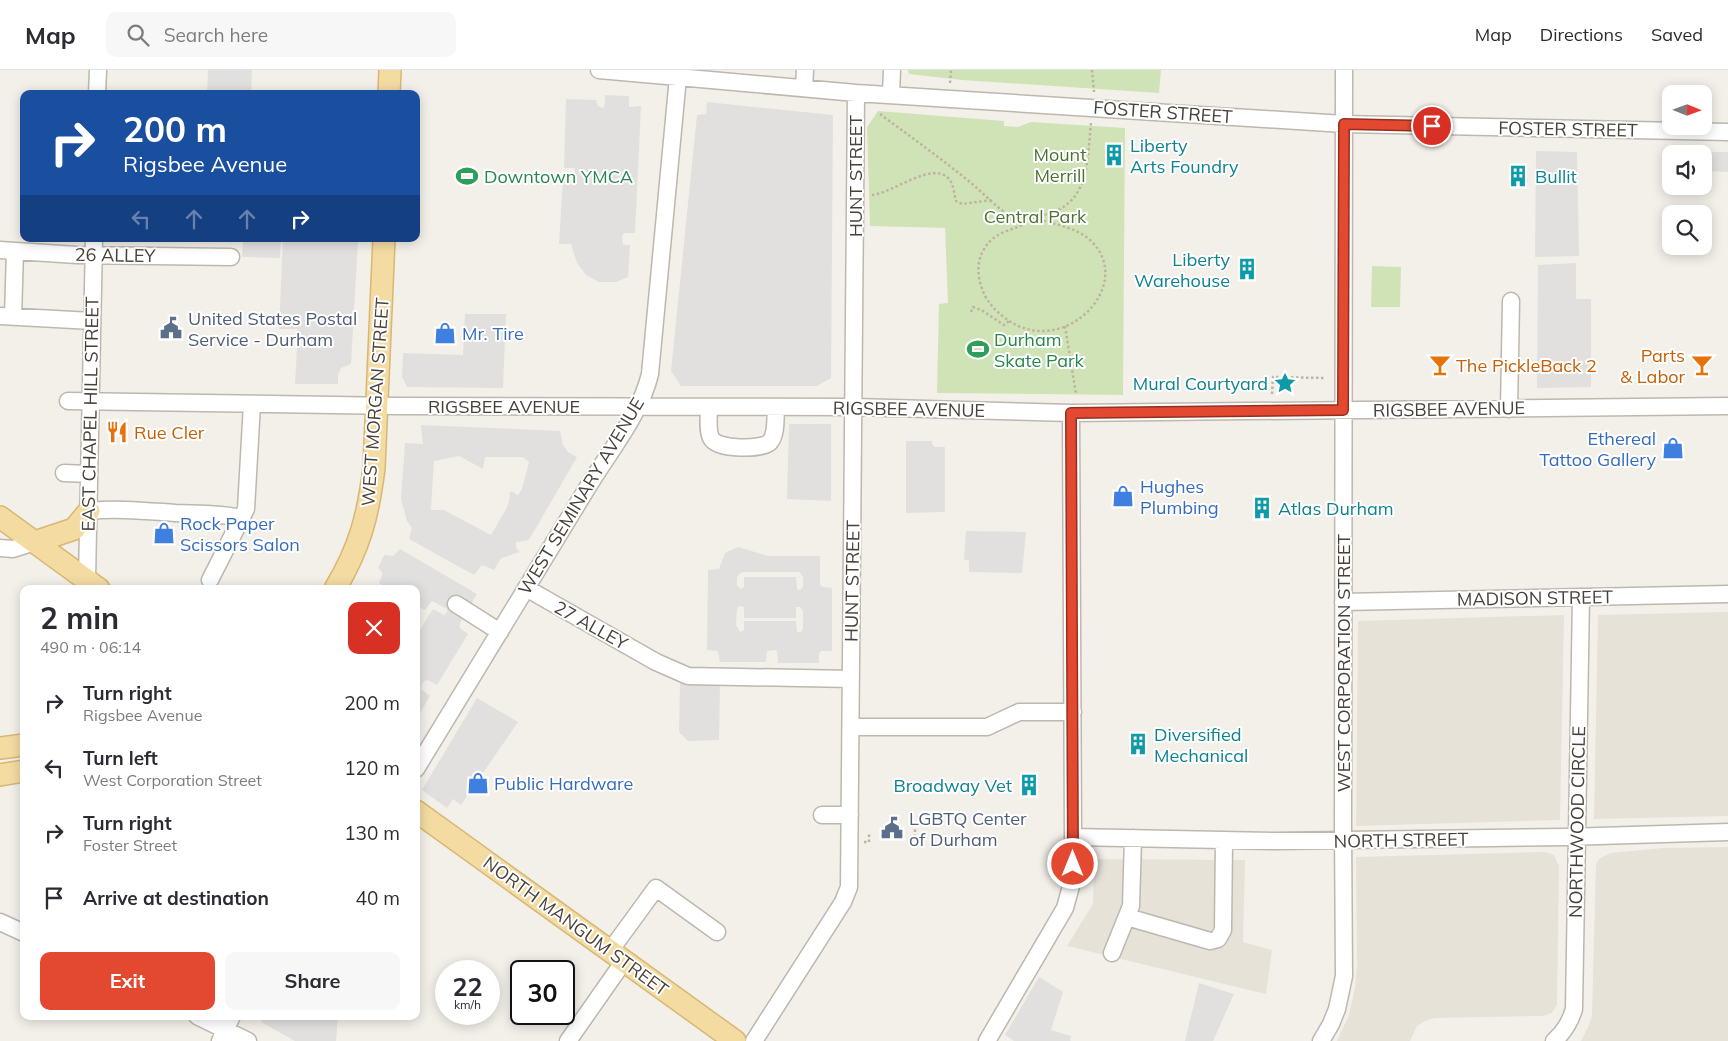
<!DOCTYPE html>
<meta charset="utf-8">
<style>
:root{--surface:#fff;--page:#f7f7f7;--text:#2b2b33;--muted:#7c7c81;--line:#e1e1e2;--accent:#e34830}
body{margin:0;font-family:Mulish,sans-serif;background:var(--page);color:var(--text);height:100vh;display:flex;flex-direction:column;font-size:19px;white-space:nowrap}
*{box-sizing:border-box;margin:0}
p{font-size:16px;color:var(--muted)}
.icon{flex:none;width:28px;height:28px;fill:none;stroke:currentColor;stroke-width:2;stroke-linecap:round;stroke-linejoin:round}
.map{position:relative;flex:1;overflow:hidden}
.drawer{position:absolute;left:20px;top:515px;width:400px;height:435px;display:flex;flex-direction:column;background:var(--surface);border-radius:10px;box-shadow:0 2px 12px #0003}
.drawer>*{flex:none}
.top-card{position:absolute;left:20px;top:20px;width:400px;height:152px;border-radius:10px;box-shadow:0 2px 12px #0003;background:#1a4fa0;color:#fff;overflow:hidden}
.needle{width:32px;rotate:91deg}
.fabs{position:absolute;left:1662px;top:15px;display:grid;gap:10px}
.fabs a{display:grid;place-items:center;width:50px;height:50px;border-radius:10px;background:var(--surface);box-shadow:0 2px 12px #0003;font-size:25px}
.speed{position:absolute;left:435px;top:890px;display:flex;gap:10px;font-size:25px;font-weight:700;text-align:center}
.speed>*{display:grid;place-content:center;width:65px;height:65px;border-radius:50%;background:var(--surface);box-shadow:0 2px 12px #0003;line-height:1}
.speed small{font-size:12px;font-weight:400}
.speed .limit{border:2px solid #111;border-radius:8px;background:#fff;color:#111}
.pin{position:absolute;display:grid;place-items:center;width:42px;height:42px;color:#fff;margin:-21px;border:2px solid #fff;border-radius:50%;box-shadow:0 1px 5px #0007}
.me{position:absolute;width:55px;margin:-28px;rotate:0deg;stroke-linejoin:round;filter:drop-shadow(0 0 4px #0008)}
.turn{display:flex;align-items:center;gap:18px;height:105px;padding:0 20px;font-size:22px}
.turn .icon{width:65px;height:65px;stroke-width:2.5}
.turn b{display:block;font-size:35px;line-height:42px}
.lanes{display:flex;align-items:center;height:48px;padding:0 20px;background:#0003;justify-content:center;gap:25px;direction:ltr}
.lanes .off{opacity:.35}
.round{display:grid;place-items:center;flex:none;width:52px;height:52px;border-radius:10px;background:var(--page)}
.head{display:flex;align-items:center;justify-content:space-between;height:85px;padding:0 20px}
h1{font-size:30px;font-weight:700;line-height:38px}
.cta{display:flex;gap:10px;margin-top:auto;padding:10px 20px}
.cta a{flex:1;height:58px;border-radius:10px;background:var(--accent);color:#fff;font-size:20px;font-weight:700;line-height:58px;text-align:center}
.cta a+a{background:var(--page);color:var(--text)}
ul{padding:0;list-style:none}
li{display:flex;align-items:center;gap:15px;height:65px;padding:0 20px}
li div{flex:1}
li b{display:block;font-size:19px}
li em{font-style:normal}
header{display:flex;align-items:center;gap:30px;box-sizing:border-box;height:70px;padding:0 25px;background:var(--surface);border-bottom:1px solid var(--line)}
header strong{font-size:24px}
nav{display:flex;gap:28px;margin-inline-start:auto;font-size:18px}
.search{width:350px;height:45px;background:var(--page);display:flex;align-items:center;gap:12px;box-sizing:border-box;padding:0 18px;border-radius:10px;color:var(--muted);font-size:19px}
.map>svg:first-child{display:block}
</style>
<header>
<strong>Map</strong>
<div class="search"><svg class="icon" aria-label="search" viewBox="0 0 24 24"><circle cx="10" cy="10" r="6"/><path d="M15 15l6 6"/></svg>Search here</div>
<nav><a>Map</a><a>Directions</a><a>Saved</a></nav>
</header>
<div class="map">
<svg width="1728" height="971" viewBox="0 0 1728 971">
<rect width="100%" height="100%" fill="#f3f0ea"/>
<path fill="#e6e2d8" d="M1728,542V746L1594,749L1598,545Z
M1564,545L1560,750L1356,756L1358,551Z
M1728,777V971H1581L1589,955L1592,945L1596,794L1600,788L1611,783L1663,778Z
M1545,782L1554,785L1559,796L1557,935L1552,943L1543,946L1435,948L1427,950L1417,956L1410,971H1337L1349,945L1355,918L1357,895L1356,787Z
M1094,789L1245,790L1243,872L1272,880L1266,924L1067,876L1093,834Z"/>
<path fill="#d0e3b7" d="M908,0H1161L1159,23L962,10L909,4Z
M878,41L1004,51V56L1018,57L1031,52L1125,58L1123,325L937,323L939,234L948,233L945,158L870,156L867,57Z
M1372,196L1401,197L1400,237H1371Z"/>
<path fill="#e2e0de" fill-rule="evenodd" d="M208,0H252L251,24H207Z
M605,25L629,26V37L641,36L635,163H624L622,167L623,175H630L628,207L616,212H599L586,205L577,193L571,174H559L563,108H574L575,98H564L566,29L596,30L598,36L603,38L605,34Z
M707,32L833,45L831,308L817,316H681L671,301L697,45L706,44Z
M1536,81L1577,82L1579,186L1535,187Z
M1711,82H1728V102L1710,101Z
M243,169H281L280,188L242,187Z
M283,169H358L351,294L341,298L338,305V314H295L298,259H279Z
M1576,193V229H1591V317L1537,318L1538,195Z
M465,244H506L503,318L407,317L402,307L403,283L463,285Z
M789,354H831V431L787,429Z
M421,355L560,361L563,375L568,382L577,387L529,470L516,472V478L520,482L501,488L494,500L482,495L474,505L409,469L412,458L407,451L401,429L405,373L423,374ZM459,386L483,399L485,387H523L529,392L522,419L518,425L510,421L509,432L505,441L491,465L444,440H431L434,391Z
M906,371H932V374L935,377H945V442L906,443Z
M966,461L1026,462L1022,503L969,502V490H964Z
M738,477L768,486H820V515L823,517L832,518V581H821L819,584V593H778L777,581L775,580L767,581L766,592H720L718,581L707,580L708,500L719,499L725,483ZM743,502H799L803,507V517L800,520L797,519L796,507H744V517L740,519L737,515V508L739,504ZM739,536L744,537V548H796V537H800L803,541V559L801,562H797L796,551H744V560L740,562L736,555L737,539Z
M400,479L477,524L460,553V558L468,564L437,615L428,610L424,611L422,614L421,619L430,626L416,650V566L433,539L444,545L447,542V539L432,531L425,540L416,535V519H388L379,513L383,503L378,498L384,485L393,486Z
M680,612L720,613L719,670L688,671L679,662Z
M477,628L518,652L461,735L453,729L447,738L422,720Z
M1039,907L1063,922L1051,960L1071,966L1070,970L1071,971H1014L1005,965Z
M1199,913L1234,924L1213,971H1185Z
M264,946H338L336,971H295L261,952Z"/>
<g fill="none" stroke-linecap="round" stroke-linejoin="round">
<g stroke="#beb7ad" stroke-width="19">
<path id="minor" d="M599,0L856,23L1344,54L1728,62
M804,18L805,0
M97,24L98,0
M891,24L892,0
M0,180L77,185L231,187
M0,246L92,251
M13,247L15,181
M68,331L396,336L854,337L1071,343L1728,336
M709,337C709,346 707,360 711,368C717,380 762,380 770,372C777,364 775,347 776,337
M1509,339L1511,231
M64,403L89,404
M89,441C117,438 146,441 175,443C197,444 219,443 241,448
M0,478L13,479L35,472
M87,509L94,169
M210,510L246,439L252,334
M526,518L656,592L688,606L851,609
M1343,532L1728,524
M456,534L500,562
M851,657H987L1019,642H1073
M416,699C473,606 530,513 586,420C608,383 640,346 650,304L678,7
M822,745H850
M1073,767L1275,771L1567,767L1728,762
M1127,847L1210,871L1218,869L1223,860L1224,770
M0,852L24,863
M610,881L656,818L717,862
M1112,883L1131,836L1133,768
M197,946L248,971
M220,971L232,946
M568,971L624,891
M754,971L843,832L849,817L856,23
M987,971L1065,838L1071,816L1073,805V767L1071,343
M1321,971L1331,954L1337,939L1344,906L1343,759L1344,0
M1554,971C1565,961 1570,952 1574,939L1581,527"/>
</g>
<g stroke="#d7b873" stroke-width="24">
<path id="major" d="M389,24L390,0
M0,447L99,519
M35,472L74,459L89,441
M335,519C360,477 368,446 374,398L384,169
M0,678L24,675
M0,705L24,701
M416,741L735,971"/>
</g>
<path stroke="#beb3a0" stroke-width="2.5" stroke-dasharray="2.5 2.5" stroke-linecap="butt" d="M1092,0L1094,22
M950,13L951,0
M880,44C911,67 942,89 971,113C981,121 1003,144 1013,147C1022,150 1033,147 1043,145C1090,135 1087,92 1091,53
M872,125C893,123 933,90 949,109C954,115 954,124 956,131L962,134L992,130
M1034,147C1053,155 1074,156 1090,170C1138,214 1063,292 1005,248C996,241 991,236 985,226C978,211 975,194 984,179C997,157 1019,162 1034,147Z
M971,242L973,237L983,241L1004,255L1009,251
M1065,256L1076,324
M1272,324L1273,307L1325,308
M912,769H915V754H922
M864,772H869V764H871"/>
<use href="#minor" stroke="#fff" stroke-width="16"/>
<use href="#major" stroke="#f4dba2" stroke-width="21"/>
</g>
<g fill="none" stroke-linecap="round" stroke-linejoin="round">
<g stroke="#942f1f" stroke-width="12">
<path id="route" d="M1073,794L1071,343L1343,340L1344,54L1432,56"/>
</g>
<use href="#route" stroke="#e34830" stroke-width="9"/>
</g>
<defs>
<g id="building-bare" transform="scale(1.725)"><path d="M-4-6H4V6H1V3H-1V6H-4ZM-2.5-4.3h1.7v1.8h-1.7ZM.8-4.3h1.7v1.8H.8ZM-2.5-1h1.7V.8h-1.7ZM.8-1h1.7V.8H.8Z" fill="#0f9aa8" stroke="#fff" stroke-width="2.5" paint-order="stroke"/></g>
<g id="stadium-bare" transform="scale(1.725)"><path d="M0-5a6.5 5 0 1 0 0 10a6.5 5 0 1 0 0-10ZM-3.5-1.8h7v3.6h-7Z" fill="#2e9e5b" stroke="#fff" stroke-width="2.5" paint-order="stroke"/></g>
<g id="civic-bare" transform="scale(1.725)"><path d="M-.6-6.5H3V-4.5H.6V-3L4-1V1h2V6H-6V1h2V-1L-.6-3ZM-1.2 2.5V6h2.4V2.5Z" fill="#5c6f8a" stroke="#fff" stroke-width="2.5" paint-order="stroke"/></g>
<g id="shop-bare" transform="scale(1.725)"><path d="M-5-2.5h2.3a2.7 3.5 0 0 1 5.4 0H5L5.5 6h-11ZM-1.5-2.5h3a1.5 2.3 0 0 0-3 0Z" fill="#3f7fe0" stroke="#fff" stroke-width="2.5" paint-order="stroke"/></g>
<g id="bar-bare" transform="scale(1.725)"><path d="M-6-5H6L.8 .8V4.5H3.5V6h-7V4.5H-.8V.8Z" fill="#e8710a" stroke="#fff" stroke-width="2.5" paint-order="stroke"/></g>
<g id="sight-bare" transform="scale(1.725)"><path d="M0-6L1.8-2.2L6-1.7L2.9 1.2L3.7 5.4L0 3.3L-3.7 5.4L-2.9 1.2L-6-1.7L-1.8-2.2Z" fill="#0f9aa8" stroke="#fff" stroke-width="2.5" paint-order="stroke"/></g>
<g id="restaurant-bare" transform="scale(1.725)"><path d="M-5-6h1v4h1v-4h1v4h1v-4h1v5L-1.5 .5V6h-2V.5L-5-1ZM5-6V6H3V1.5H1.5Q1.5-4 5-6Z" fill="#e8710a" stroke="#fff" stroke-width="2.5" paint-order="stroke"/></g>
</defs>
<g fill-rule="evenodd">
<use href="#building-bare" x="1114" y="85"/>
<use href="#stadium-bare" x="467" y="106"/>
<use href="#building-bare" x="1518" y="106"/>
<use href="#building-bare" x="1247" y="199"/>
<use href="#civic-bare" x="171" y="258"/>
<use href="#shop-bare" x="445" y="263"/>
<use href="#stadium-bare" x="978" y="279"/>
<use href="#bar-bare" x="1440" y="295"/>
<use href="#bar-bare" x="1702" y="295"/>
<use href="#sight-bare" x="1285" y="313"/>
<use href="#restaurant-bare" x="117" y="362"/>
<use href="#shop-bare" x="1673" y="378"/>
<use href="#shop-bare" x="1123" y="426"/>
<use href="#building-bare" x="1262" y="438"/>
<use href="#shop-bare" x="164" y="463"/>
<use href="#building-bare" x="1138" y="674"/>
<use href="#shop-bare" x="478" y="713"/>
<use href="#building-bare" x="1029" y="715"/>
<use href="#civic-bare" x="892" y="758"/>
</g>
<g text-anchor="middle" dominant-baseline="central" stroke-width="4" stroke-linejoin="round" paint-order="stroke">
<g font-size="18" fill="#464139" stroke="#fff">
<text transform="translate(1163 42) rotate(4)">FOSTER STREET</text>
<text transform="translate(1568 59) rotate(1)">FOSTER STREET</text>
<text transform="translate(855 106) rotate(-90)">HUNT STREET</text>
<text transform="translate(115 185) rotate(1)">26 ALLEY</text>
<text transform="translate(375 332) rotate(-86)">WEST MORGAN STREET</text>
<text x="504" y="336">RIGSBEE AVENUE</text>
<text transform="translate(909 339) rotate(1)">RIGSBEE AVENUE</text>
<text transform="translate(1449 339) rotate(-1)">RIGSBEE AVENUE</text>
<text transform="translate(90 344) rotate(-89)">EAST CHAPEL HILL STREET</text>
<text transform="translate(581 426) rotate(-59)">WEST SEMINARY AVENUE</text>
<text transform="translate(852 511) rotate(-89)">HUNT STREET</text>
<text transform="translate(1535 528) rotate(-1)">MADISON STREET</text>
<text transform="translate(591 555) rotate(29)">27 ALLEY</text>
<text transform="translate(1343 593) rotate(-90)">WEST CORPORATION STREET</text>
<text transform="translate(1577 752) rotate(-89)">NORTHWOOD CIRCLE</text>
<text transform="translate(1401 770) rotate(-1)">NORTH STREET</text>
<text transform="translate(576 856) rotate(36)">NORTH MANGUM STREET</text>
</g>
<g font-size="18" fill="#0d838f" stroke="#fff" text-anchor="start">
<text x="1130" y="75">Liberty<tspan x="1130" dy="21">Arts Foundry</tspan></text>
<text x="1535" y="106">Bullit</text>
<text x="1230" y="189" text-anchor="end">Liberty<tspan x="1230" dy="21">Warehouse</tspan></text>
<text x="1268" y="313" text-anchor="end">Mural Courtyard</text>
<text x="1278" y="438">Atlas Durham</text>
<text x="1154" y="664">Diversified<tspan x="1154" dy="21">Mechanical</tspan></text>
<text x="1012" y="715" text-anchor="end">Broadway Vet</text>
</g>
<g font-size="18" fill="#4b7232" stroke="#fff">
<text x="1060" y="84">Mount<tspan x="1060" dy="21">Merrill</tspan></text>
<text x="1035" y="146">Central Park</text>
</g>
<g font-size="18" fill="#27864d" stroke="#fff" text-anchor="start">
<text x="484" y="106">Downtown YMCA</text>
<text x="994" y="269">Durham<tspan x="994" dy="21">Skate Park</tspan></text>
</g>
<g font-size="18" fill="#4e5e75" stroke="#fff" text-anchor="start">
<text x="188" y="248">United States Postal<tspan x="188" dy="21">Service - Durham</tspan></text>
<text x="909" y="748">LGBTQ Center<tspan x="909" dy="21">of Durham</tspan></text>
</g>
<g font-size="18" fill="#366cbe" stroke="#fff" text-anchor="start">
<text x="462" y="263">Mr. Tire</text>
<text x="1656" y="368" text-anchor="end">Ethereal<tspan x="1656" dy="21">Tattoo Gallery</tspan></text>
<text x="1140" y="416">Hughes<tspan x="1140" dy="21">Plumbing</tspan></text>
<text x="180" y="453">Rock Paper<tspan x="180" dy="21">Scissors Salon</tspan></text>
<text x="494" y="713">Public Hardware</text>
</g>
<g font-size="18" fill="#c56008" stroke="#fff" text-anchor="start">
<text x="1685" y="285" text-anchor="end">Parts<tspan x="1685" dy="21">&amp; Labor</tspan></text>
<text x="1456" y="295">The PickleBack 2</text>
<text x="134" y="362">Rue Cler</text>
</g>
</g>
</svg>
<div class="fabs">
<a><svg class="needle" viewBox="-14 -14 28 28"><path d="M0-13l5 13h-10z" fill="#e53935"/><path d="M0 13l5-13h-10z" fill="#7c7c81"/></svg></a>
<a><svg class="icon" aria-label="sound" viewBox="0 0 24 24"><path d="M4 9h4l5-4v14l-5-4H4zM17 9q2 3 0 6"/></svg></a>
<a><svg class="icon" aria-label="search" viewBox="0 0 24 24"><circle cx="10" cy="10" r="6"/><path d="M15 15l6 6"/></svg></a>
</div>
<div class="speed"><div>22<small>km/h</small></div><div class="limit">30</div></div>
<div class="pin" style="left:1432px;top:56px;background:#d93025"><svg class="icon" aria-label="arrive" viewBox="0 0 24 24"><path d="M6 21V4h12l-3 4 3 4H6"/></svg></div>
<svg class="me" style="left:1073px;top:794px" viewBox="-20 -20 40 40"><circle r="17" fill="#e34830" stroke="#fff" stroke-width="3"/><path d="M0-11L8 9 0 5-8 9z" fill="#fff"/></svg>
<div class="top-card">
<div class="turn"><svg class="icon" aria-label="right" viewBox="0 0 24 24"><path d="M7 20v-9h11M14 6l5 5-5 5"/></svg><div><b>200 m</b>Rigsbee Avenue</div></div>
<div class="lanes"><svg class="icon off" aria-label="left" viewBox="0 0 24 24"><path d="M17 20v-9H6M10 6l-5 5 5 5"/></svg><svg class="icon off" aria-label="ahead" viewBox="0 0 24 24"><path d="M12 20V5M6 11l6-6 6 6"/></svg><svg class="icon off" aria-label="ahead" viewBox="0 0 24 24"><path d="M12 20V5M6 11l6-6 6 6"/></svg><svg class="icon" aria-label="right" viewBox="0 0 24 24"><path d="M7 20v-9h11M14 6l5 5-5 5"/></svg></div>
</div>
<section class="drawer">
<div class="head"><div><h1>2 min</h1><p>490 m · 06:14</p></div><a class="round" style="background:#d93025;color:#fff"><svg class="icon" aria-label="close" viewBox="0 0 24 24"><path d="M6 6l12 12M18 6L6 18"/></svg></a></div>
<ul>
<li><svg class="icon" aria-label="right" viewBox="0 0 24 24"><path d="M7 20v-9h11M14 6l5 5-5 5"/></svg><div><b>Turn right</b><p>Rigsbee Avenue</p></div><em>200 m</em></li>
<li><svg class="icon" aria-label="left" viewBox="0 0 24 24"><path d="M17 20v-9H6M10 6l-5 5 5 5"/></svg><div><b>Turn left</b><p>West Corporation Street</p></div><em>120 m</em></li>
<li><svg class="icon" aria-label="right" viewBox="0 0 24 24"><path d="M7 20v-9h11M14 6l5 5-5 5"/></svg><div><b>Turn right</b><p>Foster Street</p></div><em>130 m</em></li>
<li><svg class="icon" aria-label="arrive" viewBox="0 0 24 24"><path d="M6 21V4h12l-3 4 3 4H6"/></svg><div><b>Arrive at destination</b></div><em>40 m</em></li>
</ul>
<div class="cta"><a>Exit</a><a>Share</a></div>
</section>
</div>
